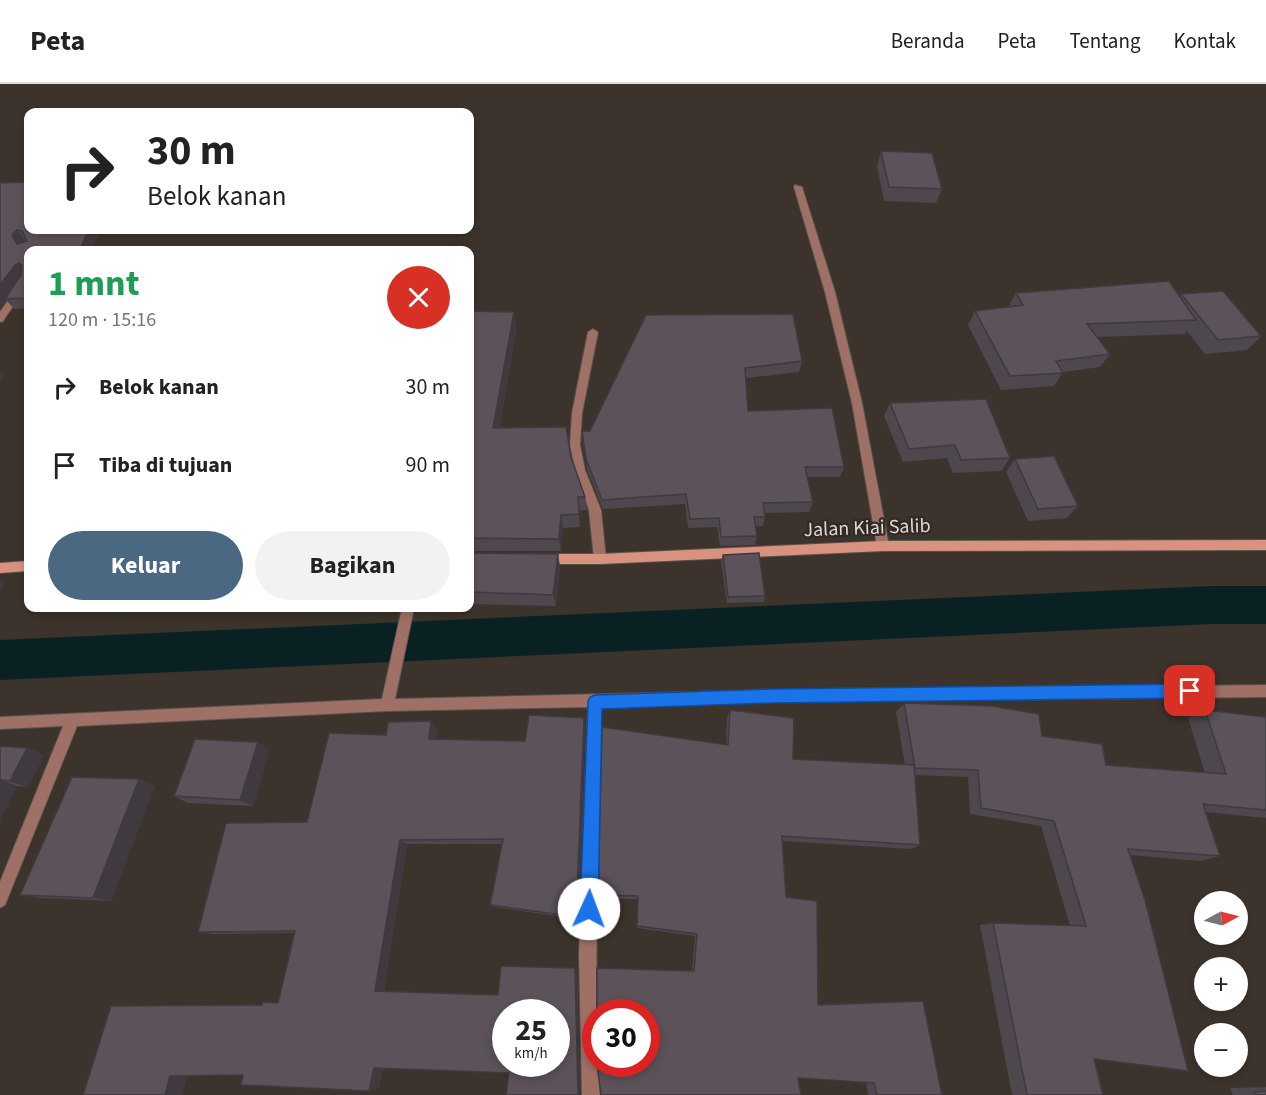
<!DOCTYPE html>
<html lang="id">
<meta charset="utf-8">
<style>
:root{--surface:#fff;--page:#f2f2f2;--text:#222;--muted:#767676;--line:#e0e0e0;--accent:#4b6883}
body{margin:0;font-family:"Source Sans 3",sans-serif;background:var(--page);color:var(--text);height:100vh;display:flex;flex-direction:column;font-size:22px;white-space:nowrap}
*{box-sizing:border-box;margin:0}
p{font-size:20px;color:var(--muted)}
.icon{flex:none;width:33px;height:33px;fill:none;stroke:currentColor;stroke-width:2;stroke-linecap:round;stroke-linejoin:round}
.map{position:relative;flex:1;overflow:hidden}
.drawer{position:absolute;left:24px;top:162px;width:450px;height:366px;display:flex;flex-direction:column;background:var(--surface);border-radius:12px;box-shadow:0 3px 9px #0003}
.drawer>*{flex:none}
.hud{position:absolute;left:24px;top:24px;width:450px;height:126px;border-radius:12px;box-shadow:0 3px 9px #0003;background:#fff;color:var(--text);overflow:hidden}
.needle{width:39px;rotate:83deg}
.tools{position:absolute;left:1194px;top:807px;display:grid;gap:12px}
.tools a{display:grid;place-items:center;width:54px;height:54px;border-radius:50%;background:var(--surface);box-shadow:0 3px 9px #0003;font-size:30px}
.speed{position:absolute;left:492px;top:915px;display:flex;gap:12px;font-size:30px;font-weight:700;text-align:center}
.speed>*{display:grid;place-content:center;width:78px;height:78px;border-radius:50%;background:var(--surface);box-shadow:0 3px 9px #0003;line-height:1}
.speed small{font-size:15px;font-weight:400}
.speed .limit{border:9px solid #d22;background:#fff;color:#111}
.pin{position:absolute;display:grid;place-items:center;width:51px;height:51px;color:#fff;margin:-26px;border-radius:12px;box-shadow:0 3px 9px #0006}
.me{position:absolute;width:66px;margin:-33px;rotate:2deg;stroke-linejoin:round;filter:drop-shadow(0 0 4px #0008)}
.turn{display:flex;align-items:center;gap:21px;height:126px;padding:0 24px;font-size:27px}
.turn .icon{width:78px;height:78px;stroke-width:2.5}
.turn b{display:block;font-size:42px;line-height:51px}
.round{display:grid;place-items:center;flex:none;width:63px;height:63px;border-radius:32px;background:var(--page)}
.overview{display:flex;align-items:center;justify-content:space-between;height:102px;padding:0 24px}
h1{font-size:36px;font-weight:700;line-height:45px;color:#1e9e55}
.cta{display:flex;gap:12px;margin-top:auto;padding:12px 24px}
.cta a{flex:1;height:69px;border-radius:36px;background:var(--accent);color:#fff;font-size:24px;font-weight:700;line-height:69px;text-align:center}
.cta a+a{background:var(--page);color:var(--text)}
ul{padding:0;list-style:none}
li{display:flex;align-items:center;gap:18px;height:78px;padding:0 24px}
li div{flex:1}
li b{display:block;font-size:22px}
li em{font-style:normal}
header{display:flex;align-items:center;gap:36px;box-sizing:border-box;height:84px;padding:0 30px;background:var(--surface);border-bottom:2px solid var(--line)}
header strong{font-size:28px}
nav{display:flex;gap:33px;margin-inline-start:auto;font-size:21px}
.map>svg:first-child{display:block}
</style>
<header>
<strong>Peta</strong>
<nav><a>Beranda</a><a>Peta</a><a>Tentang</a><a>Kontak</a></nav>
</header>
<div class="map">
<svg width="1266" height="1011" viewBox="0 0 1266 1011">
<rect width="100%" height="100%" fill="#3c342c"/>
<g fill="none" stroke-linecap="round" stroke-linejoin="round">
<path fill="#0a2124" fill-rule="evenodd" d="M1212,502H1266V540H1212L0,596V556Z"/>
<g stroke="#59524a" stroke-width="2">
<path id="street" d="M795,101L802,103L835,208L862,319L889,462L887,465H879L877,462L852,319L825,208L794,103Z
M28,191V200L3,237L0,238V228L25,192Z
M593,245L598,248L582,329L580,361L585,386L601,426L606,475L604,478H596L594,475L589,426L575,386L570,361L572,329L588,248Z
M402,524H414L395,615L773,606L1266,601V613L773,618L601,622C598,742 596,862 596,980H598L600,1011H582L579,870L588,623L387,627L77,642L5,821L0,824V798L63,642L0,645V633L382,615Z"/>
</g>
<g stroke="#59524a" stroke-width="2">
<path id="secondary" d="M1266,456V466L883,467L600,480H543L539,478L537,475L539,472L543,470H600L883,457Z
M28,477V487L0,489V479Z"/>
</g>
<use href="#street" fill="#9f7166" fill-rule="evenodd"/>
<use href="#secondary" fill="#d99280" fill-rule="evenodd"/>
</g>
<path fill="#4e474d" d="M881,67L942,105L936,119L884,117L877,82Z
M0,99L101,146L91,166H28V224L14,225L6,216L0,224Z
M1016,209L1180,212L1181,210L1261,252L1247,266L1205,270L1187,247L1185,250L1097,253L1110,270L1100,283L1063,288L1054,302L1001,306L968,241L975,227L1008,223Z
M470,227L517,243L499,344L571,373L585,413L587,426L579,427L580,443L563,444L561,467H470V469L560,482L556,522L470,520Z
M646,231L802,277L799,288L746,294L748,327L844,383L840,393H807L813,418L809,428L764,429L765,433L763,442H756L757,452L755,461L720,462L717,443L688,444L685,420L603,425L587,385L582,347H590Z
M890,319L1010,374L1001,387L953,389L947,374L903,378L884,332Z
M1015,375L1078,422L1067,434L1028,437L1006,388Z
M723,471L765,512L764,518L727,519L721,477Z
M904,619L1042,652L1106,681L1205,689L1188,634L1205,626L1266,633V734L1205,728L1220,772L1201,777L1130,771L1094,975L1103,1011H1012L980,841L993,839L1070,842L1041,742L970,730L968,693L915,691L920,761L911,765L782,757L786,813L818,920L923,917L942,1011H868L866,998L798,994L692,887L695,852L637,844L638,815H599L598,811L726,660L727,634L730,626L793,675L905,681L896,628Z
M585,642L579,814H574L571,834L494,823L490,821L502,760H407L384,907L498,911L575,884L577,885L580,1011H506L509,989L383,984L379,1003L369,1007L243,991L187,992L182,1011H83L111,922L262,921L263,918H278L294,849L213,850L198,848L307,738L386,651L437,645L436,655L525,657Z
M0,662L27,664L44,671L28,703L17,702L0,736Z
M270,666L253,722L188,719L174,712Z
M139,695L155,702L111,817L41,814L20,811Z
M1266,1003V1011H1233L1230,1004Z"/>
<path fill="#40393f" d="M17,146L25,156L20,161L17,160L12,151Z
M89,146H101L91,166H79Z
M19,179L27,189L23,191L0,224V201L15,181Z
M514,228L517,243L496,358L493,344Z
M0,287L4,291L0,299Z
M561,431L563,444L561,467L559,455Z
M558,470L560,482L556,522L553,511Z
M0,495L5,498L0,510Z
M584,634L585,642L579,814L577,811Z
M431,637L437,645L435,663L429,655Z
M258,658L270,666L253,722L240,716Z
M27,664L44,671L28,703L10,697Z
M139,695L155,702L111,817L93,814Z
M0,696L17,702L0,736Z
M400,756L407,760L384,907H375Z
M572,811L574,814L571,834L569,832Z
M575,884L577,885L580,1011H578Z
M383,981L379,1003L369,1007L374,984Z
M188,989L182,1011H165L170,992Z"/>
<path fill="#5b525a" stroke="#40393f" stroke-width="1.5" fill-rule="evenodd" d="M881,67L932,69L942,105L889,103Z
M28,98V146H89L79,166H28V214L5,215L21,191L22,181L19,179L15,181L0,201V99ZM17,146L22,147L27,157L17,160L12,151Z
M1169,197L1196,236L1087,240L1110,270L1056,277L1063,289L1010,292L975,227L1023,221L1016,209Z
M1223,207L1261,252L1218,256L1181,210Z
M470,227L514,228L493,344L566,343L571,373L585,413H578L579,430L561,431L559,455L470,454Z
M793,230L802,277L745,284L748,327L832,324L844,383H805L813,418L763,419L765,433H754L757,452L721,453L719,434L690,435L686,410L602,416L586,375L582,347H590L646,231Z
M986,315L1010,374L961,376L955,361L909,365L890,319Z
M1054,372L1078,422L1038,425L1015,375Z
M470,469L558,470L553,511L470,508Z
M759,469L765,512L728,513L723,471Z
M904,619L992,622L1039,630L1042,652L1102,660L1106,681L1226,690L1205,626L1266,633V726L1203,720L1220,772L1128,765L1145,816L1188,987L1094,975L1103,1011H1027L993,839L1086,842L1054,737L981,724L978,686L915,684Z
M730,626L794,634L793,675L914,681L920,761L782,752L786,813L817,817L818,921L923,917L942,1011H877L874,999L798,994L801,1011H601L597,980H646V928H597V884L694,887L697,850L637,842L638,812L598,811L602,643L728,661Z
M529,631L584,634L577,811H572L569,832L490,821L503,755L400,756L375,907L498,911L501,882L575,884L578,1011H506L509,989L374,984L369,1007L241,1001L243,991L170,992L165,1011H83L111,922L262,921L263,918L278,919L295,847L198,848L226,739L307,738L329,649L386,651L388,638L431,637L429,655L525,657ZM506,928H556V980H506Z
M195,655L258,658L240,716L174,712Z
M0,662L27,664L10,697L0,696Z
M72,693L139,695L93,814L20,811Z
M1266,1007V1011H1255L1254,1008Z"/>
<path fill="#1a73e8" stroke="#114b97" stroke-width="1.5" d="M1190,600L1197,607L1190,614L773,619L602,625L598,825L595,831L589,833L583,831L580,825L588,618L590,613L595,611L773,605Z"/>
<g text-anchor="middle" dominant-baseline="central" stroke-width="4.5" stroke-linejoin="round" paint-order="stroke">
<g font-size="20" fill="#ddd8d3" stroke="#322a22">
<text transform="translate(867 444) rotate(-2)">Jalan Kiai Salib</text>
</g>
</g>
</svg>
<div class="tools">
<a><svg class="needle" viewBox="-14 -14 28 28"><path d="M0-13l5 13h-10z" fill="#e53935"/><path d="M0 13l5-13h-10z" fill="#767676"/></svg></a>
<a>+</a>
<a>−</a>
</div>
<div class="speed"><div>25<small>km/h</small></div><div class="limit">30</div></div>
<div class="pin" style="left:1190px;top:607px;background:#d93025"><svg class="icon" aria-label="arrive" viewBox="0 0 24 24"><path d="M6 21V4h12l-3 4 3 4H6"/></svg></div>
<svg class="me" style="left:589px;top:825px" viewBox="-20 -20 40 40"><circle r="19" fill="#fff"/><path d="M0-13L10 11 0 6-10 11z" fill="#1a73e8"/></svg>
<div class="hud">
<div class="turn"><svg class="icon" aria-label="right" viewBox="0 0 24 24"><path d="M7 20v-9h11M14 6l5 5-5 5"/></svg><div><b>30 m</b>Belok kanan</div></div>
</div>
<section class="drawer">
<div class="overview"><div><h1>1 mnt</h1><p>120 m · 15:16</p></div><a class="round" style="background:#d93025;color:#fff"><svg class="icon" aria-label="close" viewBox="0 0 24 24"><path d="M6 6l12 12M18 6L6 18"/></svg></a></div>
<ul>
<li><svg class="icon" aria-label="right" viewBox="0 0 24 24"><path d="M7 20v-9h11M14 6l5 5-5 5"/></svg><div><b>Belok kanan</b></div><em>30 m</em></li>
<li><svg class="icon" aria-label="arrive" viewBox="0 0 24 24"><path d="M6 21V4h12l-3 4 3 4H6"/></svg><div><b>Tiba di tujuan</b></div><em>90 m</em></li>
</ul>
<div class="cta"><a>Keluar</a><a>Bagikan</a></div>
</section>
</div>
